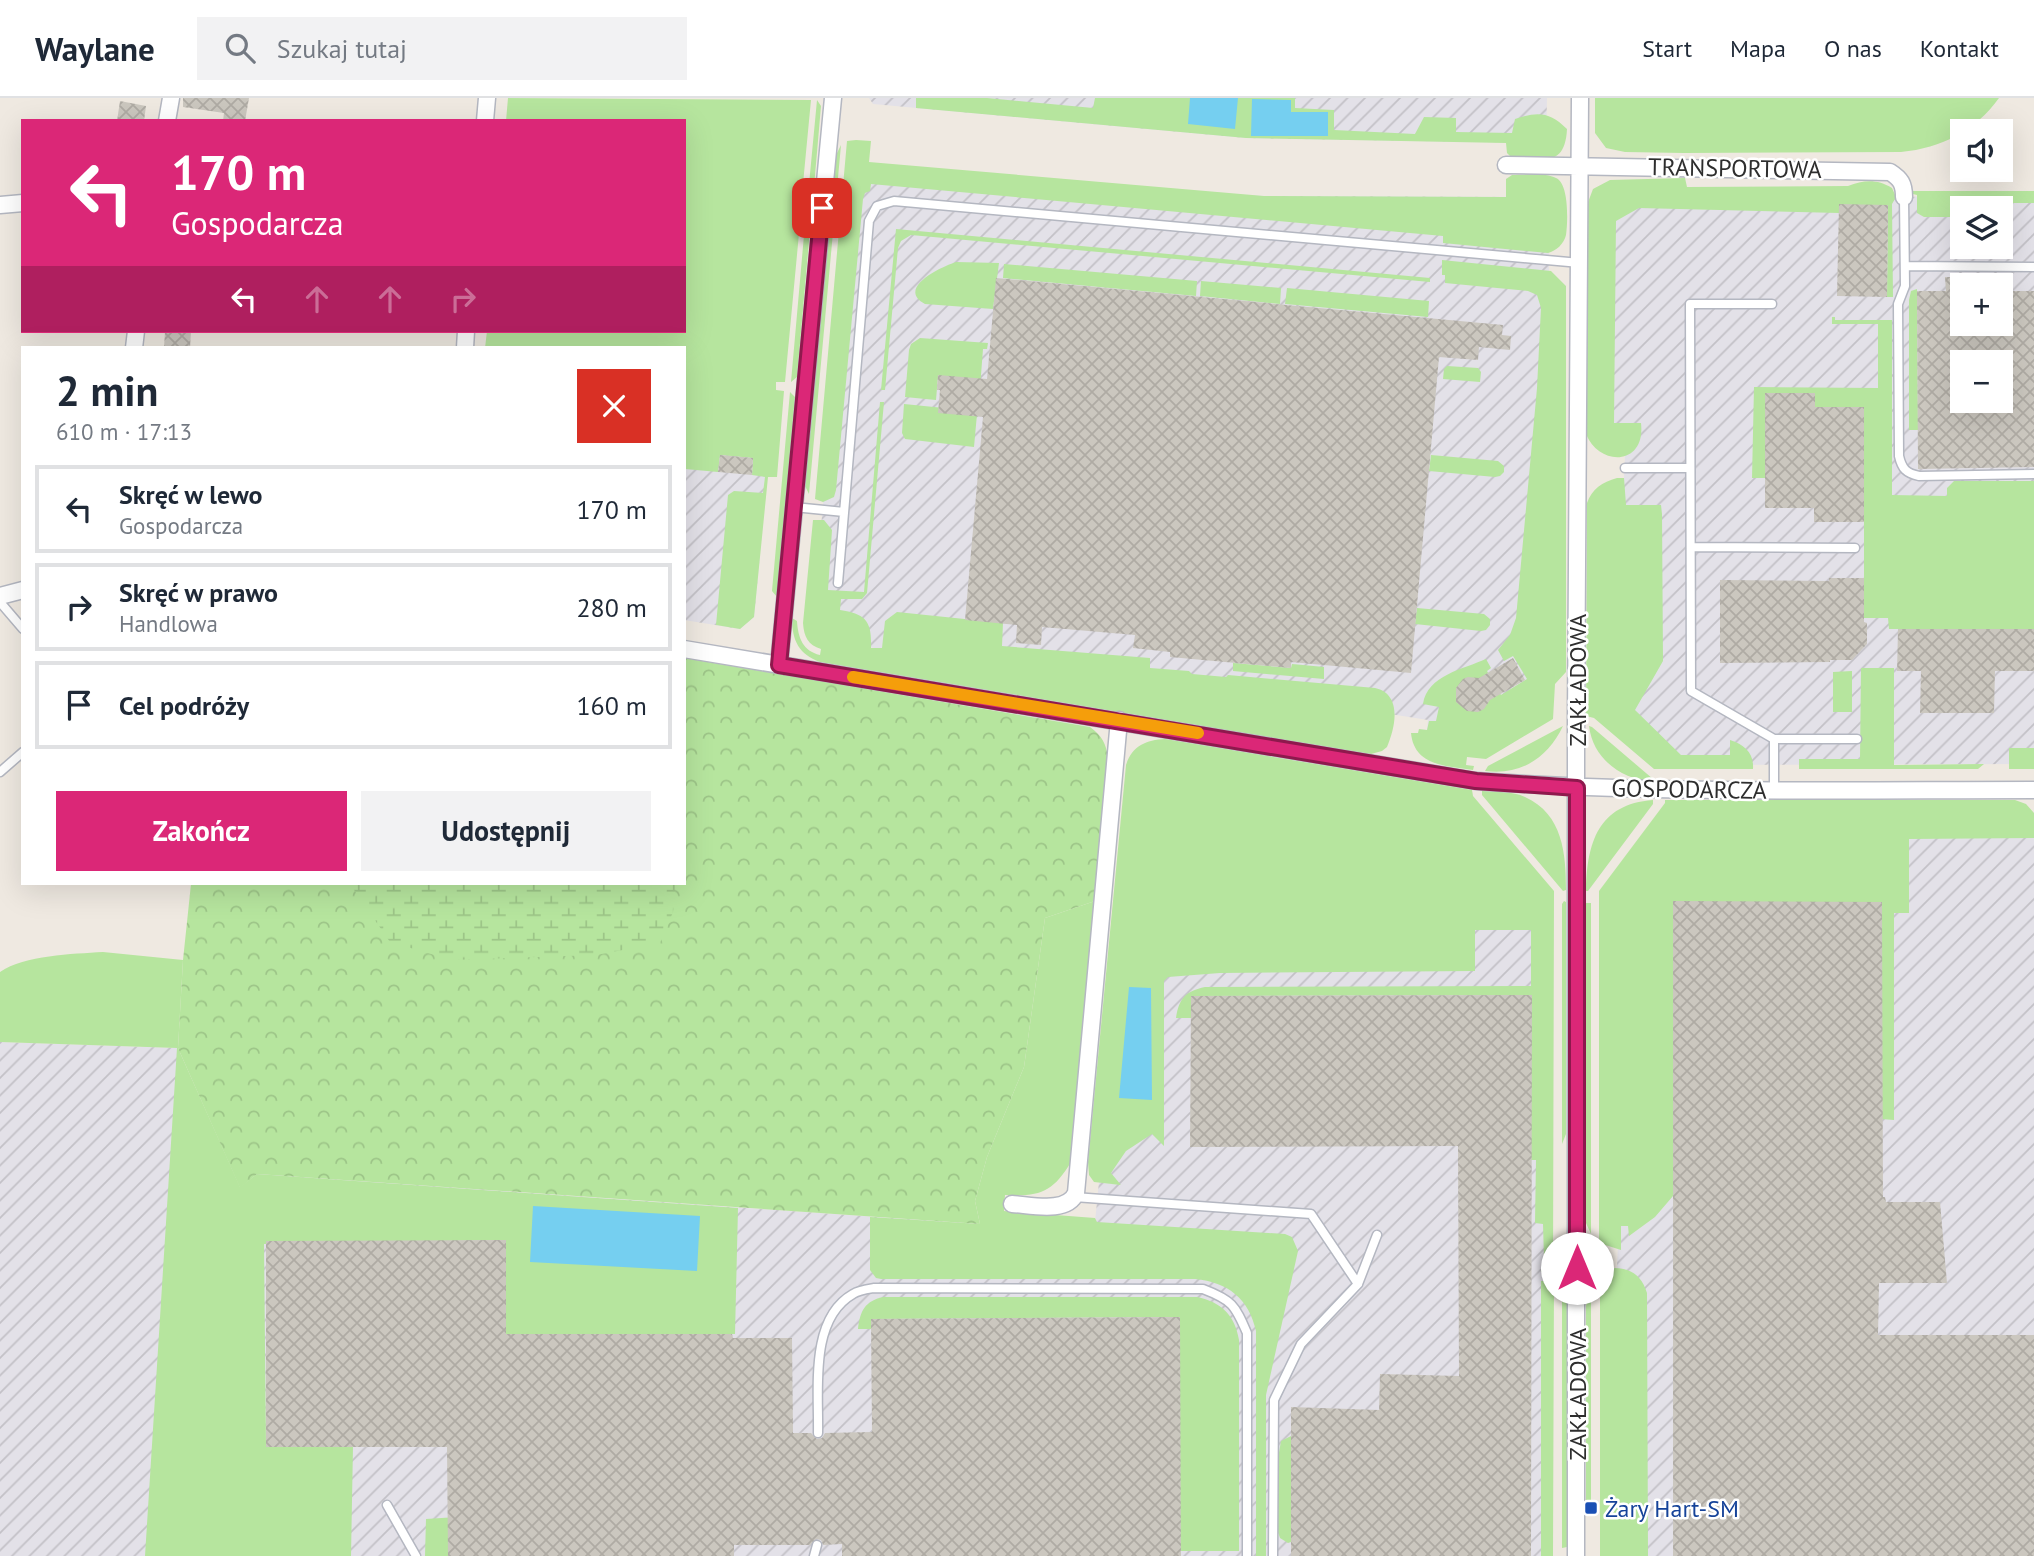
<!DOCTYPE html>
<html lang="pl">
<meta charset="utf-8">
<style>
:root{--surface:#fff;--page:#f2f2f3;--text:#1f2937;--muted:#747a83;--line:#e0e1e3;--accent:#db2777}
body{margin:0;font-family:"PT Sans",sans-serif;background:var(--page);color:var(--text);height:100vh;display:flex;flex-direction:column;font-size:26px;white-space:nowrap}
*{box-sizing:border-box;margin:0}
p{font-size:23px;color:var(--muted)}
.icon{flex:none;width:38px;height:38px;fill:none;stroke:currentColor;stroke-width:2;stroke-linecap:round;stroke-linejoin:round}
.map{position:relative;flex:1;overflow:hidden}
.panel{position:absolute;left:21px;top:248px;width:665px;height:539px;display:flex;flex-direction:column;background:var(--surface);border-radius:0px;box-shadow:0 7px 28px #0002}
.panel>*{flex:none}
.banner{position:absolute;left:21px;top:21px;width:665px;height:214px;border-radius:0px;box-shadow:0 7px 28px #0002;background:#db2777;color:#fff;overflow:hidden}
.controls{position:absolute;left:1950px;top:21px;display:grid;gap:14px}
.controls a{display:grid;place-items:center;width:63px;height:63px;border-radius:0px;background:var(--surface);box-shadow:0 7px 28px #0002;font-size:35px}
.pin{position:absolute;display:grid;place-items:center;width:60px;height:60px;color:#fff;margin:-30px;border-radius:14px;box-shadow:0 4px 10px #0006}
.me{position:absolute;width:77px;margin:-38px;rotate:0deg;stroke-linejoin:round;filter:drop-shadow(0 0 5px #0008)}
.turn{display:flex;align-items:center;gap:24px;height:147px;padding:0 35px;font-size:32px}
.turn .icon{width:91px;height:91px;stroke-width:2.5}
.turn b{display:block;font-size:49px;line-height:60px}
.lanes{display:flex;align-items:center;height:66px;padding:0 35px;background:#0003;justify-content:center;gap:35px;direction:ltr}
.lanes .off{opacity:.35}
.round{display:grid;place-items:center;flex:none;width:74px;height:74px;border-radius:0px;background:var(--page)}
.summary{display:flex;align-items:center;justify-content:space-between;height:119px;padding:0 35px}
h1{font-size:42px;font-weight:700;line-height:52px}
.action{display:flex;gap:14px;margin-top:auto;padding:14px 35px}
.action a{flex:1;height:80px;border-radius:0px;background:var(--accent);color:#fff;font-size:28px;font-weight:700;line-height:80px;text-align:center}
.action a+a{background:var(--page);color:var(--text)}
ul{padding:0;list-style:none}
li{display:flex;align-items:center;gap:21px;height:88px;margin:0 14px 10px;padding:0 21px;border:4px solid var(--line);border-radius:0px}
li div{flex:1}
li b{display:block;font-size:26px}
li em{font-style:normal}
header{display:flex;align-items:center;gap:42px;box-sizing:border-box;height:98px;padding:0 35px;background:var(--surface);border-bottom:2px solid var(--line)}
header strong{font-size:33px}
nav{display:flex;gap:38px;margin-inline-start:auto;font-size:24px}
.search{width:490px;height:63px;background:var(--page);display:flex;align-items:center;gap:18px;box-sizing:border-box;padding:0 24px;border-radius:0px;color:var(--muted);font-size:26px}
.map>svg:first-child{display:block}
</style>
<header>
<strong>Waylane</strong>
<div class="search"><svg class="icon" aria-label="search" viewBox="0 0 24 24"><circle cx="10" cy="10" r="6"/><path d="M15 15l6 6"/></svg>Szukaj tutaj</div>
<nav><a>Start</a><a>Mapa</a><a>O nas</a><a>Kontakt</a></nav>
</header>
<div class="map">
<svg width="2034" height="1458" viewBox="0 0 2034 1458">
<defs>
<pattern id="industrial-furrows" width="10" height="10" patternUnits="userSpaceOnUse" patternTransform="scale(1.75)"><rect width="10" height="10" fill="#e3e1e8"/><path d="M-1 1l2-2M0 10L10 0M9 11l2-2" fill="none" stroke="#c3c1c7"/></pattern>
<pattern id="forest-crowns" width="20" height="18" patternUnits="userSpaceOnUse" patternTransform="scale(1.75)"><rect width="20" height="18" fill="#b6e59e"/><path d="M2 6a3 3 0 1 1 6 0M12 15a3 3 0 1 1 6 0" fill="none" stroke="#9dc588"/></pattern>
<pattern id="wetland-marsh" width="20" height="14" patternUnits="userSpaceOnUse" patternTransform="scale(1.75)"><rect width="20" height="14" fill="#b6e59e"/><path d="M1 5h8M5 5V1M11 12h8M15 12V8" fill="none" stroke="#9dc588"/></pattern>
<pattern id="building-cross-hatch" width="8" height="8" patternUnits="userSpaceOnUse" patternTransform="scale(1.75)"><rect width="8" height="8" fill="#cbc7bf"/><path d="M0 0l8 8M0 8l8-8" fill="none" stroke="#afaba4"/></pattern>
</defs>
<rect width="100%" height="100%" fill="#efe9e1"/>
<path fill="url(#industrial-furrows)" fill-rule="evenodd" d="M869,0H1547L1546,45L1246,40L873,6Z
M853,76L1264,98L1533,99L1549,115L1548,595L1417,644L1419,631L1427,632L1428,622L1390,616L1386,639L811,539Z
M1619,98L2034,99V666L1677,667L1605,596V392L1624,380L1625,358L1605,346V113ZM1962,110H2000V149H1962ZM1962,187H2000V226H1962ZM1962,264H2000V303H1962Z
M684,344L770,350L754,519L740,531L684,522Z
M2034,724V1458H1605L1618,1145L1678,725Z
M1547,796L1548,1458H219L257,1076L1094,1134L1119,881Z
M0,944L178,950L146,1458H0Z"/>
<path fill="#b6e59e" d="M508,0L811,2L800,117H792V124L800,125L785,284H776V292L784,293L777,379H768L754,519L740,531L716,527L728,397L734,393L763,395L765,379L752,377L753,360L720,357L718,374L685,371L684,250H485L487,233H684V23H506Z
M916,0H987L1093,10L1095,0H1295V10L1334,12V32L1415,36L1424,19L1456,20V34L1512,35L1515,21C1538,13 1550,14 1567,31C1565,71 1542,60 1511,59L1507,55L1506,45L1246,40L916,10Z
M1595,0H1999C1975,33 1942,50 1901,54L1684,55L1625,54L1606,50L1595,35Z
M817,2L821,8L812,112L806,118Z
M856,42L871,43L869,64L1264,98L1506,99V81L1512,77C1525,77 1544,74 1556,80C1569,85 1568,124 1566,137C1564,146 1556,153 1548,155L1443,145V138L871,86L870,93L865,95L863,101L836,392L834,399L823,404L815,401L847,43Z
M841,47L809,396L805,388L806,376L834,61Z
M1685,80L1687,89L1848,88C1864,82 1877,81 1892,90L1896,99L1892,106L1893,199H1887L1888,107L1839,115L1639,110L1616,123L1614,325H1641C1646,368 1599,369 1586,336L1587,107L1593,91L1610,82Z
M1913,93H2034V105H1962V119H1924L1917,115V97L1913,96Z
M805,126L810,132L797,279L791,284Z
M896,131L1430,180V184L911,137L901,143L898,150L885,292H881Z
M1442,162L1551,173L1566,188V574L1555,586L1553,621L1486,661L1467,659L1466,667L1474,668L1473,672C1447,668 1414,668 1411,635H1418L1419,631L1427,632L1429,623H1436L1439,609L1423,606C1427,577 1464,571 1486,561L1491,570L1487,573L1501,597L1527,581L1513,558L1504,563L1498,552L1510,537L1516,520L1537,290L1541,210L1537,197L1528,193L1445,185V177H1442Z
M956,164L999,165L993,211L925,206C895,190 943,168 956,164Z
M1004,166L1197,183L1196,198L1003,180Z
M1201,183L1281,190L1280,206L1200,198Z
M1287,190L1429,203L1428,219L1285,206Z
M1917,191L1918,332H1909V202L1911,193Z
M1832,219H1835V222H1892V397L1947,398V390L1954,383H2034V531H1889L1888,520H1864V309H1815L1814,295H1765V380H1752L1754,289L1878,290V226H1832Z
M920,240L988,245L987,251H983L979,303L938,278L936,302L905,299L909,252L911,246Z
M1447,268L1478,270L1481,274L1480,284L1443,281L1444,271Z
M790,294L795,299L777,499L772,493Z
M880,304H884L867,495L862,501H841L840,512C866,516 872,523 871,550H882L885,523L897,514L1003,525L1002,548L1150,560V570L1189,573L1192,576L1226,579L1228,577L1375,590C1402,596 1396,628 1387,649L1382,653L1371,656L820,564C799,556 792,543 792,520L797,523C798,540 803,553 820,557L821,551C808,547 804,539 803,525L813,422H824L832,432L828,492L864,494Z
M904,306L974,313L977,316L974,349L905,341L902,335Z
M1431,357L1498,363L1504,368V374L1500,378L1495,379L1429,373Z
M1617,380H1624L1626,407H1661L1662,416L1663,563L1635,612L1681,657H1730V642C1745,647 1754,655 1753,671H1654L1594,620L1586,618L1587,405C1592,391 1602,384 1617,380Z
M1417,510L1484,516L1490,521V527L1486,532L1481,533L1415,526Z
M1233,565L1291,570L1292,566L1324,569V581L1233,573Z
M1861,570H1894V667L1984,666L1978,671H1799V661H1860Z
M1852,573V614H1833V574Z
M1563,628C1548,660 1520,678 1485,673L1488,668Z
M1589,628L1592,629L1653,681V684C1621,681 1593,661 1589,628Z
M1165,641L1472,692L1473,698L1554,793L1553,1174H1541L1544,1161L1543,1126L1535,1125L1536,1062H1531V897L1191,898V920H1176C1179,900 1186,893 1205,889L1531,888V832H1475V873L1220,875L1168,879L1164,883V1048L1152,1036L1126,1053L1111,1075L1121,1087L1094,1084L1089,1077L1088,1064L1126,667C1132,648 1146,642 1165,641Z
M2009,650H2034V671H2009Z
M1482,693C1495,694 1513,693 1525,699C1563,716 1566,756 1566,792L1563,793L1482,697Z
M1653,702V706L1588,793H1586C1587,745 1598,706 1653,702Z
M1665,702H2015L2026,706L2034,715V740L1909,741V815H1894V1022L1882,1021L1673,1098L1655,1119L1629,1138L1628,1128H1621V1152L1599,1145V793L1665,705Z
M1095,803L1071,1064C1053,1094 1040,1099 1005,1097L1004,1113L1095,1120L1097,1124L1285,1136L1292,1139L1298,1153L1266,1297V1458H1256V1233C1249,1201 1228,1184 1195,1181H881L876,1180L870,1172V1119L980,1126L975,1103L987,1059L1024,969L1045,820Z
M1564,803L1566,804V1036L1562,1046V806Z
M1586,805H1591V1136L1586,1125Z
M103,854L183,862L178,950L240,1089L257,1076L738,1110L735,1236H506V1142L264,1146L266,1348H353L351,1458H145L177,950L0,944V874C25,857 72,856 103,854Z
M1614,1170C1631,1170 1642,1178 1647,1195L1648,1458H1600V1178Z
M1541,1183H1554L1553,1458H1541Z
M1591,1187V1406L1586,1405V1208Z
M1562,1194L1567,1199V1449L1562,1450Z
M883,1199H1197C1221,1204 1235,1217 1239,1242V1453H1180L1178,1219L872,1221L871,1231H858C860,1213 865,1203 883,1199Z
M1291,1338V1444L1288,1445L1280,1440L1278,1434L1277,1366L1281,1343Z
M457,1419L458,1458H425L426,1421Z"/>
<path fill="url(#forest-crowns)" d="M684,560L1090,629C1102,638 1106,645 1108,660L1095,803L1045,820L1024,969L987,1059L975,1103L980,1126L257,1076L240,1090L178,950L183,862L191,786H684Z"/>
<path fill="url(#wetland-marsh)" d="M350,786H676L673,814L660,845L596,857L452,862L390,844Z"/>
<path fill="#75cff0" d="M1190,0H1238L1235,31L1188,26Z
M1252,1L1291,2V14H1328V38H1251Z
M1129,889L1151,890L1152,1002L1119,1000Z
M533,1108L700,1118L697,1173L530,1164Z"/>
<path fill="url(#building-cross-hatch)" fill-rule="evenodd" d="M183,0H249L245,23H223L224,15L183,9Z
M120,3L146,8L144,23H117Z
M1839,106L1888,107L1887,199L1837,198Z
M1945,179H1962V226H2000V193H2034V369L1918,371L1917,193H1946ZM1962,264H2000V303H1962Z
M996,180L1503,227L1502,237L1511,238L1510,252L1479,249L1478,262L1439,259L1411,575L1291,564V570L1170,559V554L1133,550L1135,537L1042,529L1041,547L1016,545L1017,527L965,522L983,319L938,315L940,292H937L938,277L987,281Z
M165,233H191L190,250H164Z
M1765,295H1815V309H1864V424H1814V410H1765Z
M720,357L753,360L752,377L718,374Z
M1829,480H1864V524L1867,525V546L1852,562H1830V564L1720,565V482L1829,483Z
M1898,531H2034V573H1995L1994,615H1920L1921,573H1897Z
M1513,560L1525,582L1490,602L1484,611L1478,614L1467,613L1456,604V590L1463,581L1468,579L1479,580Z
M1673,803L1882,804L1883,1099H1885L1886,1104H1940L1947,1185H1879L1878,1237H2034V1458H1673Z
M1532,897L1531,1458H1291V1309L1379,1312L1380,1276L1459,1278L1458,1048L1190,1049L1191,898Z
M506,1142V1236H732L733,1240H792L793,1335H811L817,1341L822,1340L825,1335L872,1334L871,1221L1180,1219L1181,1458H842V1446L823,1447L821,1442L816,1441L810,1447H734V1458H448L447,1349H266V1143Z"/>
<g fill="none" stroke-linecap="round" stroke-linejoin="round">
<g stroke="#b4b7c1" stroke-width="11">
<path id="service" d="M1904,99L1905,188L1898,206L1899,358C1902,371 1906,375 1919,378L2034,376
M1905,168L2034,169
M1772,206H1690L1691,593L1774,641
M1625,370H1690
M794,409L844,414
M1691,449L1855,450
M838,485L869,123L877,108L894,103L1580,165
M0,504L23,531
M0,674L23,654
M1774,692V641H1857
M1074,1099L1311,1116L1358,1186
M818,1335C819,1292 809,1221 853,1196C859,1192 868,1191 874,1190L1203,1191C1232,1202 1235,1207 1247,1235V1458
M387,1407L416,1458
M814,1458L817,1447
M1273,1458L1274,1302L1301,1246L1358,1186L1377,1137"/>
</g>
<g stroke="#b4b7c1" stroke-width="19">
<path id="minor" d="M167,23L171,0
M485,23L487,0
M1506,67L1890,74C1901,81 1904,86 1904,99
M0,107L23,105
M134,250L136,233
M465,250L466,233
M0,498L23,492
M684,551L1476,683C1662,696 1848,692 2034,692
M779,567L833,0
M1012,1106C1031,1107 1067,1116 1076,1095L1119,622
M1576,1458V621L1580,0"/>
</g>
<use href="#service" stroke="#fff" stroke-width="8"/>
<use href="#minor" stroke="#fff" stroke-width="16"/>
</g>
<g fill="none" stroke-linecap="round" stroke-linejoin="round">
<g stroke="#8e194d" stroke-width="18">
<path id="route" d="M822,110L779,567L1476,683L1577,690V1170"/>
</g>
<use href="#route" stroke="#db2777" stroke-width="12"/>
<path stroke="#f59e0b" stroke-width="12" d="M853,579L1198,635"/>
</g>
<rect fill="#1a4fb4" stroke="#fff" stroke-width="2.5" x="1584" y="1403" width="14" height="14" rx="3.5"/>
<g text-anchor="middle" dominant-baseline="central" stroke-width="5" stroke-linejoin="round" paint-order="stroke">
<g font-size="24" fill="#2e2e2e" stroke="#fff">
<text transform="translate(1735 70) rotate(1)">TRANSPORTOWA</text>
<text transform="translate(1577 582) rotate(-90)">ZAKŁADOWA</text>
<text transform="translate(1689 691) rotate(1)">GOSPODARCZA</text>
<text transform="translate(1577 1296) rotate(-90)">ZAKŁADOWA</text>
</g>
<g font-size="24" fill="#164399" stroke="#fff" text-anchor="start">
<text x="1605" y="1410">Żary Hart-SM</text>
</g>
</g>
</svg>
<div class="controls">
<a><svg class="icon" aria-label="sound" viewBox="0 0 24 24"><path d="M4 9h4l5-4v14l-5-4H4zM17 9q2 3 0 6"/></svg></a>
<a><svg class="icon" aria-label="layers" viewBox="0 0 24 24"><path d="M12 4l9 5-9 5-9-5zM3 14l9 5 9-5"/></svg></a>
<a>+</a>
<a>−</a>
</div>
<div class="pin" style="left:822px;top:110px;background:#d93025"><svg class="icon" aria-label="arrive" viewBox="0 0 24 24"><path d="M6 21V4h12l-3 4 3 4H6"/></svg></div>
<svg class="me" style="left:1577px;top:1170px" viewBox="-20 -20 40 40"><circle r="19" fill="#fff"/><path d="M0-13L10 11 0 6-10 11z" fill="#db2777"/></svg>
<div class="banner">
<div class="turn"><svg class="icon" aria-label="left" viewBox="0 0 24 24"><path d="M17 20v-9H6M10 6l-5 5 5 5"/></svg><div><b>170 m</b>Gospodarcza</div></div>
<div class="lanes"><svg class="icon" aria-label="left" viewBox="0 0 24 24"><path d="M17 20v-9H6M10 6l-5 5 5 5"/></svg><svg class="icon off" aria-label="ahead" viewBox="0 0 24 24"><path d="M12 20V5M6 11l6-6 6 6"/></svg><svg class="icon off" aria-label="ahead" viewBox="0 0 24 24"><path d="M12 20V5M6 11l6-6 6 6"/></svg><svg class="icon off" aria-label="right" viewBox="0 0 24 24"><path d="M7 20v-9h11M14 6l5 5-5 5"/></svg></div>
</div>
<section class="panel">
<div class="summary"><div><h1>2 min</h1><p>610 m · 17:13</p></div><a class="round" style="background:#d93025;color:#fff"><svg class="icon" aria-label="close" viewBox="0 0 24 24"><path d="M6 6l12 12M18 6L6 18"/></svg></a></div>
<ul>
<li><svg class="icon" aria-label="left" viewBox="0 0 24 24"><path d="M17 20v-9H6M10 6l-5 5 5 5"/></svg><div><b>Skręć w lewo</b><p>Gospodarcza</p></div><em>170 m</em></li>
<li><svg class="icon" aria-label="right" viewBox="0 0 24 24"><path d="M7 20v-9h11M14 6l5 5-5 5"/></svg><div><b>Skręć w prawo</b><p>Handlowa</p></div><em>280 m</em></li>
<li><svg class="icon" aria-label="arrive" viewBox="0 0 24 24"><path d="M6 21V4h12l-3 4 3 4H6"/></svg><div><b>Cel podróży</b></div><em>160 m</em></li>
</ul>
<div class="action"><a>Zakończ</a><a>Udostępnij</a></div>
</section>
</div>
